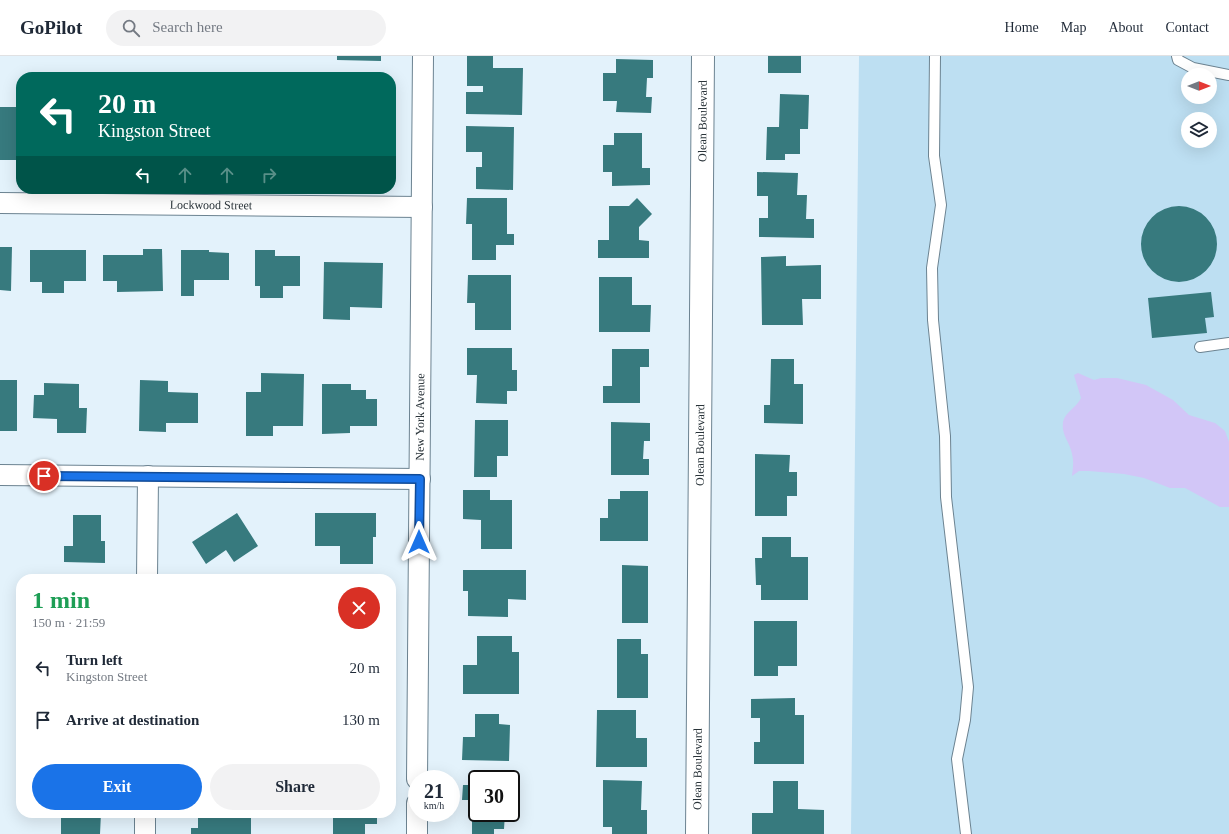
<!DOCTYPE html>
<meta charset="utf-8">
<style>
:root{--surface:#fff;--page:#f2f2f3;--text:#1f2937;--muted:#747a83;--line:#e0e1e3;--accent:#1a73e8}
body{margin:0;font-family:Georgia,serif;background:var(--page);color:var(--text);height:100vh;display:flex;flex-direction:column;font-size:15px;white-space:nowrap}
*{box-sizing:border-box;margin:0}
p{font-size:13px;color:var(--muted)}
.icon{flex:none;width:22px;height:22px;fill:none;stroke:currentColor;stroke-width:2;stroke-linecap:round;stroke-linejoin:round}
.map{position:relative;flex:1;overflow:hidden}
.sheet{position:absolute;left:16px;top:518px;width:380px;height:244px;display:flex;flex-direction:column;background:var(--surface);border-radius:16px;box-shadow:0 4px 16px #0002}
.sheet>*{flex:none}
.guide{position:absolute;left:16px;top:16px;width:380px;height:122px;border-radius:16px;box-shadow:0 4px 16px #0002;background:#00695c;color:#fff;overflow:hidden}
.needle{width:26px;rotate:90deg}
.controls{position:absolute;left:1181px;top:12px;display:grid;gap:8px}
.controls a{display:grid;place-items:center;width:36px;height:36px;border-radius:50%;background:var(--surface);box-shadow:0 4px 16px #0002;font-size:20px}
.speed{position:absolute;left:408px;top:714px;display:flex;gap:8px;font-size:20px;font-weight:700;text-align:center}
.speed>*{display:grid;place-content:center;width:52px;height:52px;border-radius:50%;background:var(--surface);box-shadow:0 4px 16px #0002;line-height:1}
.speed small{font-size:10px;font-weight:400}
.speed .limit{border:2px solid #111;border-radius:6px;background:#fff;color:#111}
.pin{position:absolute;display:grid;place-items:center;width:34px;height:34px;color:#fff;margin:-17px;border:2px solid #fff;border-radius:50%;box-shadow:0 1px 4px #0007}
.me{position:absolute;width:44px;margin:-22px;rotate:0deg;stroke-linejoin:round;filter:drop-shadow(0 0 3px #0008)}
.turn{display:flex;align-items:center;gap:14px;height:84px;padding:0 16px;font-size:18px}
.turn .icon{width:52px;height:52px;stroke-width:2.5}
.turn b{display:block;font-size:28px;line-height:34px}
.lanes{display:flex;align-items:center;height:38px;padding:0 16px;background:#0003;justify-content:center;gap:20px;direction:ltr}
.lanes .off{opacity:.35}
.round{display:grid;place-items:center;flex:none;width:42px;height:42px;border-radius:21px;background:var(--page)}
.head{display:flex;align-items:center;justify-content:space-between;height:68px;padding:0 16px}
h1{font-size:24px;font-weight:600;line-height:30px;color:#1e9e55}
.action{display:flex;gap:8px;margin-top:auto;padding:8px 16px}
.action a{flex:1;height:46px;border-radius:24px;background:var(--accent);color:#fff;font-size:16px;font-weight:600;line-height:46px;text-align:center}
.action a+a{background:var(--page);color:var(--text)}
ul{padding:0;list-style:none}
li{display:flex;align-items:center;gap:12px;height:52px;padding:0 16px}
li div{flex:1}
li b{display:block;font-size:15px}
li em{font-style:normal}
header{display:flex;align-items:center;gap:24px;box-sizing:border-box;height:56px;padding:0 20px;background:var(--surface);border-bottom:1px solid var(--line)}
header strong{font-size:19px}
nav{display:flex;gap:22px;margin-inline-start:auto;font-size:14px}
.search{width:280px;height:36px;background:var(--page);display:flex;align-items:center;gap:10px;box-sizing:border-box;padding:0 14px;border-radius:22px;color:var(--muted);font-size:15px}
.map>svg:first-child{display:block}
</style>
<header>
<strong>GoPilot</strong>
<div class="search"><svg class="icon" aria-label="search" viewBox="0 0 24 24"><circle cx="10" cy="10" r="6"/><path d="M15 15l6 6"/></svg>Search here</div>
<nav><a>Home</a><a>Map</a><a>About</a><a>Contact</a></nav>
</header>
<div class="map">
<svg width="1229" height="778" viewBox="0 0 1229 778">
<rect width="100%" height="100%" fill="#e3f2fb"/>
<path fill="#bddff2" fill-rule="evenodd" d="M859,0H1229V778H851ZM1188,19H1210V41H1188ZM1188,63H1210V85H1188Z"/>
<path fill="#d2c6f7" d="M1078,317L1094,324L1101,322H1117L1146,329L1173,344L1189,359L1215,367L1225,375L1229,386V451H1220L1185,432H1170L1144,422L1124,418L1089,415H1079L1072,420C1073,412 1074,406 1072,398C1070,386 1061,379 1063,366C1065,356 1077,351 1081,342L1074,319Z"/>
<path fill="#377a7e" d="M337,0H381V5L337,4Z
M467,0H493V12H523L522,59L466,58V36H483V30H467Z
M768,0H801V17H768Z
M616,3L653,4V22H647L646,41H652L651,57L616,56L617,45H603V17H616Z
M780,38L809,39L808,73H800V98H785V104H766L767,71H779Z
M0,51H19L18,104H0Z
M466,70L514,71L513,134L476,133V111H482V96H466Z
M614,77H642V112H650V129L612,130V116H603V89H614Z
M757,116L798,117L797,139H807L806,163H814V182L759,181V162H768V140H757Z
M467,142H507V178H514V189H496V204H472V168H466Z
M637,142L652,158L639,171V184L649,185V202H598V184H609V150H629Z
M1141 188a38 38 0 1 1 76 0a38 38 0 1 1-76 0Z
M0,191H12L11,235L0,234Z
M143,193H162L163,235L117,236V225H103V199H143Z
M30,194H86V225H64V237H42V226H30Z
M181,194H209V196L229,197V224H194V240H181Z
M255,194H275V200H300V230H283V242H260V230H255Z
M786,200V210L821,209V243H802L803,269H762L761,201Z
M324,206L383,207L382,252L350,251V264L323,263Z
M468,219H511V274H475V247H467Z
M599,221H632V249H651L650,276H599Z
M1211,236L1214,261L1205,262L1207,277L1152,282L1148,242Z
M467,292H512V314H517V335H507V348L476,347L477,319H467Z
M612,293H649V311H640V347H603V330H612Z
M771,303H794V328H803V368L764,367V349H770Z
M261,317L304,318L303,370H273V380H246V336H261Z
M0,324H17V375H0Z
M140,324L168,325V336L198,337V367H166V376L139,375Z
M44,327L79,328V352H87L86,377H57V363L33,362L34,339H44Z
M322,328H351V334H366V343H377V370H350V377L322,378Z
M475,364H508V400H497V421H474Z
M611,366L650,367V385H644L643,403H649V419H611Z
M755,398L790,399L789,416H797V440H787V460H755Z
M463,434H490V444H512V493H481V464L463,463Z
M620,435H648V485H600V462H608V443H620Z
M237,457L258,490L234,506L226,494L206,508L192,486Z
M315,457H376V481H373V508H340V490H315Z
M73,459H101V485H105V507L64,506V490H73Z
M762,481H791V501H808V544H761V529H756L755,502H762Z
M622,509L648,510V567H622Z
M463,514H526V544L508,543V561L468,560V535H463Z
M754,565H797V610H778V620H754Z
M477,580H512V596H519V638H463V609H477Z
M617,583H641V598H648V642H617Z
M795,642V659H804V708H754V686H760V662H751V643Z
M597,654H636V682H647V711H596Z
M475,658H499V668L510,669L509,705L462,704L463,681H475Z
M603,724L642,725L641,754H647V778H612V771H603Z
M773,725H798V753L824,754V778H752V757H773Z
M463,729H477V757H505L504,773H494V778H472V744H462Z
M61,757H101L100,778H61Z
M198,757H251V778H191V772H198Z
M326,757H377V768H365V778H333V762H326Z"/>
<g fill="none" stroke-linecap="round" stroke-linejoin="round">
<g stroke="#6c8391" stroke-width="12">
<path id="lane" d="M935,0L934,100L941,149L932,212L933,264L945,380L946,441L968,631L965,664L957,703L966,778
M1177,0L1178,4L1193,12L1229,19
M1200,291L1229,287"/>
</g>
<g stroke="#6c8391" stroke-width="22">
<g id="street">
<path id="s1" d="M0,147L422,151"/>
<path d="M0,419L420,423"/>
<path d="M147,523L148,420"/>
<path id="s2" d="M417,723L423,0"/>
<path d="M145,778V757"/>
<path d="M417,778V747"/>
</g>
</g>
<g stroke="#6c8391" stroke-width="24">
<g id="secondary">
<path id="s3" d="M697,778L703,0"/>
</g>
</g>
<use href="#lane" stroke="#fff" stroke-width="10"/>
<use href="#street" stroke="#fff" stroke-width="20"/>
<use href="#secondary" stroke="#fff" stroke-width="22"/>
</g>
<g fill="none" stroke-linecap="round" stroke-linejoin="round">
<g stroke="#114b97" stroke-width="10">
<path id="route" d="M44,420L420,423L419,486"/>
</g>
<use href="#route" stroke="#1a73e8" stroke-width="7"/>
</g>
<g text-anchor="middle" dominant-baseline="central" stroke-width="4" stroke-linejoin="round" paint-order="stroke">
<g font-size="12" fill="#2a343a" stroke="#fdfdfd">
<text stroke="none"><textPath href="#s3" startOffset="713">Olean Boulevard</textPath></text>
<text stroke="none"><textPath href="#s1" startOffset="211">Lockwood Street</textPath></text>
<text stroke="none"><textPath href="#s2" startOffset="362">New York Avenue</textPath></text>
<text stroke="none"><textPath href="#s3" startOffset="389">Olean Boulevard</textPath></text>
<text stroke="none"><textPath href="#s3" startOffset="65">Olean Boulevard</textPath></text>
</g>
</g>
</svg>
<div class="controls">
<a><svg class="needle" viewBox="-14 -14 28 28"><path d="M0-13l5 13h-10z" fill="#e53935"/><path d="M0 13l5-13h-10z" fill="#747a83"/></svg></a>
<a><svg class="icon" aria-label="layers" viewBox="0 0 24 24"><path d="M12 4l9 5-9 5-9-5zM3 14l9 5 9-5"/></svg></a>
</div>
<div class="speed"><div>21<small>km/h</small></div><div class="limit">30</div></div>
<div class="pin" style="left:44px;top:420px;background:#d93025"><svg class="icon" aria-label="arrive" viewBox="0 0 24 24"><path d="M6 21V4h12l-3 4 3 4H6"/></svg></div>
<svg class="me" style="left:419px;top:486px" viewBox="-20 -20 40 40"><path d="M0-17L14 15 0 8-14 15z" fill="#1a73e8" stroke="#fff" stroke-width="4"/></svg>
<div class="guide">
<div class="turn"><svg class="icon" aria-label="left" viewBox="0 0 24 24"><path d="M17 20v-9H6M10 6l-5 5 5 5"/></svg><div><b>20 m</b>Kingston Street</div></div>
<div class="lanes"><svg class="icon" aria-label="left" viewBox="0 0 24 24"><path d="M17 20v-9H6M10 6l-5 5 5 5"/></svg><svg class="icon off" aria-label="ahead" viewBox="0 0 24 24"><path d="M12 20V5M6 11l6-6 6 6"/></svg><svg class="icon off" aria-label="ahead" viewBox="0 0 24 24"><path d="M12 20V5M6 11l6-6 6 6"/></svg><svg class="icon off" aria-label="right" viewBox="0 0 24 24"><path d="M7 20v-9h11M14 6l5 5-5 5"/></svg></div>
</div>
<section class="sheet">
<div class="head"><div><h1>1 min</h1><p>150 m · 21:59</p></div><a class="round" style="background:#d93025;color:#fff"><svg class="icon" aria-label="close" viewBox="0 0 24 24"><path d="M6 6l12 12M18 6L6 18"/></svg></a></div>
<ul>
<li><svg class="icon" aria-label="left" viewBox="0 0 24 24"><path d="M17 20v-9H6M10 6l-5 5 5 5"/></svg><div><b>Turn left</b><p>Kingston Street</p></div><em>20 m</em></li>
<li><svg class="icon" aria-label="arrive" viewBox="0 0 24 24"><path d="M6 21V4h12l-3 4 3 4H6"/></svg><div><b>Arrive at destination</b></div><em>130 m</em></li>
</ul>
<div class="action"><a>Exit</a><a>Share</a></div>
</section>
</div>
